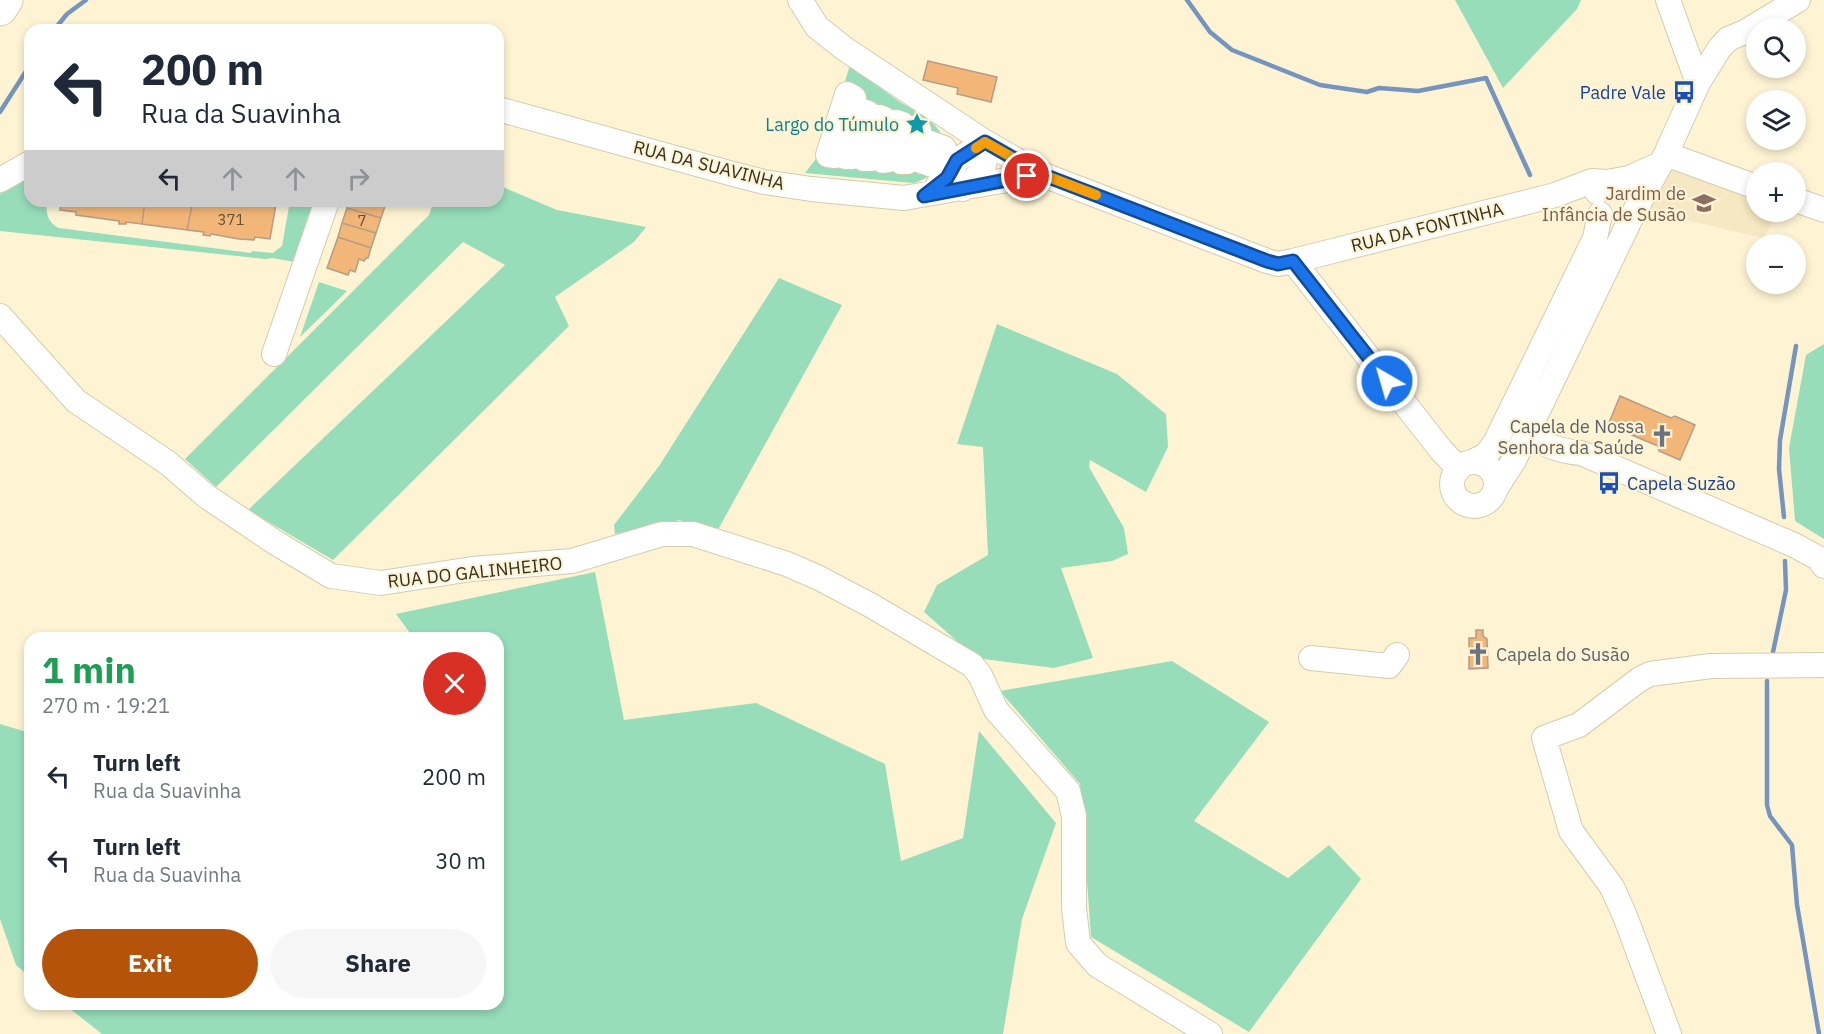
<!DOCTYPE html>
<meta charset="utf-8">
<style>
:root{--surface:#fff;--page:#f6f6f7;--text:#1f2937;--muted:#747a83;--accent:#b45309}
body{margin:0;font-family:"IBM Plex Sans",sans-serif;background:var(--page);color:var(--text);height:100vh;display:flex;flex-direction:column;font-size:22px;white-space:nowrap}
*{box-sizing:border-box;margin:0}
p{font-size:20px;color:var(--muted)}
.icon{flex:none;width:33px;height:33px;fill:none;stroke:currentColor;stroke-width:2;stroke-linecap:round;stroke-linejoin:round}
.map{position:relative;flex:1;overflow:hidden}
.side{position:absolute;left:24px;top:632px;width:480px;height:378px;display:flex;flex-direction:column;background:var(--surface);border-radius:18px;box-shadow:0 3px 9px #0003}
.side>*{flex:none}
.top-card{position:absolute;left:24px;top:24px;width:480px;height:183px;border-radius:18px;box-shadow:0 3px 9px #0003;background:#fff;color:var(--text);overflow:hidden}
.buttons{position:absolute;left:1746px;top:18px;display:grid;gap:12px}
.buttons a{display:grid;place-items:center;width:60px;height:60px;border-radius:50%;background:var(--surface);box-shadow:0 3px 9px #0003;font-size:30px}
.pin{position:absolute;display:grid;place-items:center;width:51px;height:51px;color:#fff;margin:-26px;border:3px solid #fff;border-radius:50%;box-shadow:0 2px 6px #0007}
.me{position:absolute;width:66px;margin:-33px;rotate:322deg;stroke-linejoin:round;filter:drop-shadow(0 0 4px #0008)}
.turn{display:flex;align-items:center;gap:21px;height:126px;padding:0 18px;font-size:27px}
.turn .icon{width:78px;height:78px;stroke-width:2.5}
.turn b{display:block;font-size:42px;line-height:51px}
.lanes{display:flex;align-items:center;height:57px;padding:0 18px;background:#0003;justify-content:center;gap:30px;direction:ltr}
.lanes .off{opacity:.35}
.round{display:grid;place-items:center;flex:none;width:63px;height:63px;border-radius:32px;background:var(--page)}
.summary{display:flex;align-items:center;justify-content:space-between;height:102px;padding:0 18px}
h1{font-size:36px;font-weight:700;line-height:45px;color:#1e9e55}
.button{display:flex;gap:12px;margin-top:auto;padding:12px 18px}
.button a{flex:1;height:69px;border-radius:36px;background:var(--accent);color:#fff;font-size:24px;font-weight:700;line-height:69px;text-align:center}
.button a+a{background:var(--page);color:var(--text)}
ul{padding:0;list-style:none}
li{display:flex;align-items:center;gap:18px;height:84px;padding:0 18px}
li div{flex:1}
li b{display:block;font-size:22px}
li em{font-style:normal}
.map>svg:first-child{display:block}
</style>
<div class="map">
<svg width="1824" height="1034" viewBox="0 0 1824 1034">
<rect width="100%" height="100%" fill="#fef4d4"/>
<path fill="#f6e8c2" d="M1673,171L1756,195V212H1779L1763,238L1647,211L1666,173Z"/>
<path fill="#97ddb9" d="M1455,0H1581L1577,9L1503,88Z
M850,65L856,67C868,77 880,88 893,97C910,110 935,117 943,138C936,161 939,177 913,183L805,173L825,147Z
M30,177V201H47C45,212 48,223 59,228L251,253L252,251L273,253L282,246L290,201H320L300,263L272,258L266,259L0,231V194Z
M498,185L557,210L646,227L634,242L555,297L569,326L333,560L248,510L505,265L463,242L216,487L185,459L429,215L434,201H498Z
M779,278L842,305L715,535L680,520L615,534L614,525L659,466Z
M319,282L347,291L300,337Z
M997,324L1117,374L1166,414L1168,447L1146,492L1090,460L1089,467L1124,528L1128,554L1112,561L1061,568L1093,658L1054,668L976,658L924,612L937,585L988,555L983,447L957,444Z
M1824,344V539L1795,521L1789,448L1806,355Z
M595,572L624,720L756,703L885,764L901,861L963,838L979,731L1056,823L1022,919L1003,1034H102L64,1004H498V638L413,637L396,614Z
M1172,661L1269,722L1194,821L1288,878L1329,845L1361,879L1249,1032L1091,937L1080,784L1000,691Z
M0,724L30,733V977L16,965L0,919Z"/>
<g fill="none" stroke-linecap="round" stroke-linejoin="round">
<path stroke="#7594be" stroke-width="4.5" d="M1187,0L1210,32L1232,50L1320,85L1367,92L1379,88L1418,91L1486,78L1530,175
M54,30L67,14L86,0
M0,112L30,65
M1784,517L1779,469L1780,440L1796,346
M1773,652L1786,590L1785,561
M1767,681V805L1770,816L1792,845L1797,905L1819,1034"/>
</g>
<path fill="#f2b679" stroke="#b49c86" stroke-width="1.5" d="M928,61L997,77L991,102L957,94L958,88L923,80Z
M61,201H145L142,224L126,222V224H119V221L76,215V212L60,210Z
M145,201H193L187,230L142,224Z
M193,201L274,202L276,204L270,239L255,237L254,240L239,239L211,234L210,236L203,235L204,232L187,230Z
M350,201H379L386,203L381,218L347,208Z
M347,208L381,218L376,233L342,223Z
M342,223L376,233L371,248L338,237Z
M338,237L371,248L368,258H366L364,261L359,259L355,272L350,270L348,275L327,268Z
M1620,396L1671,418L1675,416L1695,425L1680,460L1659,451L1658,446L1608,425Z
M1476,630H1483V636L1487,639L1488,668L1469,669V638H1476Z"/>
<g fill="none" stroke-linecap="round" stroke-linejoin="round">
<g stroke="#d6cbad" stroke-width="26">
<path id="minor" d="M800,0L817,27L845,49L985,142L1041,174L1267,261L1278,264L1293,261L1555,195L1592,181L1607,182
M1668,0L1698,83
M847,94L854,98L848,116L858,120L862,111L868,113L863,124L875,128L879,117L884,119L880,130L891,134L896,122L902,124L897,137L909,141L913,128L919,130L916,138L944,148L938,167L909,157L907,162H901L906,149L894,145L889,160L883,161L889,144L877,141L871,159H864L871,139L859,136L853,157H846L853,135L842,132L835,156L828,155Z
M498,109L733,174L764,182L811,189L904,198L1041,174
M1666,154L1756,187
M0,180L30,163
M938,185L947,178L957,160L985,142C988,167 982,173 963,189
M1597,192L1607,182L1629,178L1658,165
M1796,200L1824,210
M1293,261L1441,450L1459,469
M0,316L76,401L168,463L206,496L276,543L331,576L381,583L472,569L572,561L662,534H693L787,564L819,578L872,606L972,665L980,675L996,710L1068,791L1074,816V908L1078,943L1097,965L1210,1034
M274,354L327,201
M1526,380L1527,396L1519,415V423C1536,443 1556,451 1581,453L1794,545L1818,558L1824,566
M1472,462L1486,455L1495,443L1595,238L1600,214
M1452 484a22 22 0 1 1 44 0a22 22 0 1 1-44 0Z
M1495,490L1514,460L1633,214L1666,154L1698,83L1719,49L1728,39L1745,32L1798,0
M1311,658L1389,666L1397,655
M1669,1034L1625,916L1612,887L1571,831L1544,738L1579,725L1640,679L1650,674L1711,666L1824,665"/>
</g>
<g stroke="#d6cbad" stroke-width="35">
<path id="highway" d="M0,9L6,0"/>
</g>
<use href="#minor" stroke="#fff" stroke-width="24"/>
<use href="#highway" stroke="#fff" stroke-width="33"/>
</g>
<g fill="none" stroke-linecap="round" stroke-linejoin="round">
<g stroke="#114b97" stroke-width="15">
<path id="route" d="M1027,176L924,196L947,178L957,160L985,142L1041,174L1267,261L1278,264L1293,261L1387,381"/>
</g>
<use href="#route" stroke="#1a73e8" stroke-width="10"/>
<path stroke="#f59e0b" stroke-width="10" d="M976,148L985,142L1041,174L1096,195"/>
</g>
<defs>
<g id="bus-bare" transform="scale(1.8)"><path d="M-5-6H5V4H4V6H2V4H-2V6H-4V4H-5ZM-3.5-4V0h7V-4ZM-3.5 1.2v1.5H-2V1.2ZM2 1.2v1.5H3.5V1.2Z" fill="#1a4fb4" stroke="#fef4d4" stroke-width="2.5" paint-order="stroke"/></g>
<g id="sight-bare" transform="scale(1.8)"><path d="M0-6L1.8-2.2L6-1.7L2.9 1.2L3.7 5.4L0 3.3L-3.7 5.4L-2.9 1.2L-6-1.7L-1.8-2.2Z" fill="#0f9aa8" stroke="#fef4d4" stroke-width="2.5" paint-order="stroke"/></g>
<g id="school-bare" transform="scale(1.8)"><path d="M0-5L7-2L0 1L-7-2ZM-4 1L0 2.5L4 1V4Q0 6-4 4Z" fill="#8d6e63" stroke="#fef4d4" stroke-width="2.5" paint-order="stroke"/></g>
<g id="church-bare" transform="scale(1.8)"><path d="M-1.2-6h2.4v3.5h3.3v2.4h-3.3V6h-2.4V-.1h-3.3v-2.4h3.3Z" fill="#6b7280" stroke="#fef4d4" stroke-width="2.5" paint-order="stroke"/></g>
</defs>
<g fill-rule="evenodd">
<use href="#bus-bare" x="1684" y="92"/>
<use href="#sight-bare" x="917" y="124"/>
<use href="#school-bare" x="1704" y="203"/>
<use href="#church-bare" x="1662" y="436"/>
<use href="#bus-bare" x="1609" y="483"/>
<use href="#church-bare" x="1478" y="654"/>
</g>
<g text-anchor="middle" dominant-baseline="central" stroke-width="4.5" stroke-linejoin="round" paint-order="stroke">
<g font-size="15" fill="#64523a">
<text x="231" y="219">371</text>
<text x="362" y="220">7</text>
</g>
<g font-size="18" fill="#164399" stroke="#fef4d4" text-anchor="end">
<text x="1666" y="92">Padre Vale</text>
<text x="1627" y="483" text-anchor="start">Capela Suzão</text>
</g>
<g font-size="18" fill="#0d838f" stroke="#fef4d4" text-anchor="end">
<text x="899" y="124">Largo do Túmulo</text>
</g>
<g font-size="18" fill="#353125" stroke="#fef4d4">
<text transform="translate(709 165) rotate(14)">RUA DA SUAVINHA</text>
<text transform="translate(1427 227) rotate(-14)">RUA DA FONTINHA</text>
<text transform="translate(475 572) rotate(-6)">RUA DO GALINHEIRO</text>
</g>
<g font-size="18" fill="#785e54" stroke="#fef4d4" text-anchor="end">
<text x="1686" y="193">Jardim de<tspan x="1686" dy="21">Infância de Susão</tspan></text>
</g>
<g font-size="18" fill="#5b616d" stroke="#fef4d4" text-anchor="end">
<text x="1644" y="426">Capela de Nossa<tspan x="1644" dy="21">Senhora da Saúde</tspan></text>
<text x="1496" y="654" text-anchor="start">Capela do Susão</text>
</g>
</g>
</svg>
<div class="buttons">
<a><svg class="icon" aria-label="search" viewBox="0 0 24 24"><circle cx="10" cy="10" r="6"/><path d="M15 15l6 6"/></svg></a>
<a><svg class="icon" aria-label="layers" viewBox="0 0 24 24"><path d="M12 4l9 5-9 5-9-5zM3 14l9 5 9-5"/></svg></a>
<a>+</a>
<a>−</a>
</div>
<div class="pin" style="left:1027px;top:176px;background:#d93025"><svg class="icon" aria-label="arrive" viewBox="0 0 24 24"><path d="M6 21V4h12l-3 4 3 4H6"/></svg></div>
<svg class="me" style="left:1387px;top:381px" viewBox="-20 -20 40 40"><circle r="17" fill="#1a73e8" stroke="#fff" stroke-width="3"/><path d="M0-11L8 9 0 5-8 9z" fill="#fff"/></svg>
<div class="top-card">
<div class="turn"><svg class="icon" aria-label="left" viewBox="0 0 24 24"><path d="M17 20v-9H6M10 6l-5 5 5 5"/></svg><div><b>200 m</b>Rua da Suavinha</div></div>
<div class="lanes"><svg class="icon" aria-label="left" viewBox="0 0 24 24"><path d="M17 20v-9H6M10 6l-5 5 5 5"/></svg><svg class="icon off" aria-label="ahead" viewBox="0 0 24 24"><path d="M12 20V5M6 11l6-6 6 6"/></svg><svg class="icon off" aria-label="ahead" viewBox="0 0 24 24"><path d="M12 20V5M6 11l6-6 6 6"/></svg><svg class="icon off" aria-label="right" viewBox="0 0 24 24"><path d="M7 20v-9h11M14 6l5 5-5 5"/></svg></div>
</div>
<section class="side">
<div class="summary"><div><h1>1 min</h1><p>270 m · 19:21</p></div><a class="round" style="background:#d93025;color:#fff"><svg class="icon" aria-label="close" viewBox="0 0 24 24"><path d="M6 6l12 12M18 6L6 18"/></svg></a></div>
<ul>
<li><svg class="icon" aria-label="left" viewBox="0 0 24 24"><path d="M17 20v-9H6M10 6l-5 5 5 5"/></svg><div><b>Turn left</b><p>Rua da Suavinha</p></div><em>200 m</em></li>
<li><svg class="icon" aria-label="left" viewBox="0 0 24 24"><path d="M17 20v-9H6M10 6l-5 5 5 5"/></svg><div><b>Turn left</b><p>Rua da Suavinha</p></div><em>30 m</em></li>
</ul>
<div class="button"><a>Exit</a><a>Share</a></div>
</section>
</div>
